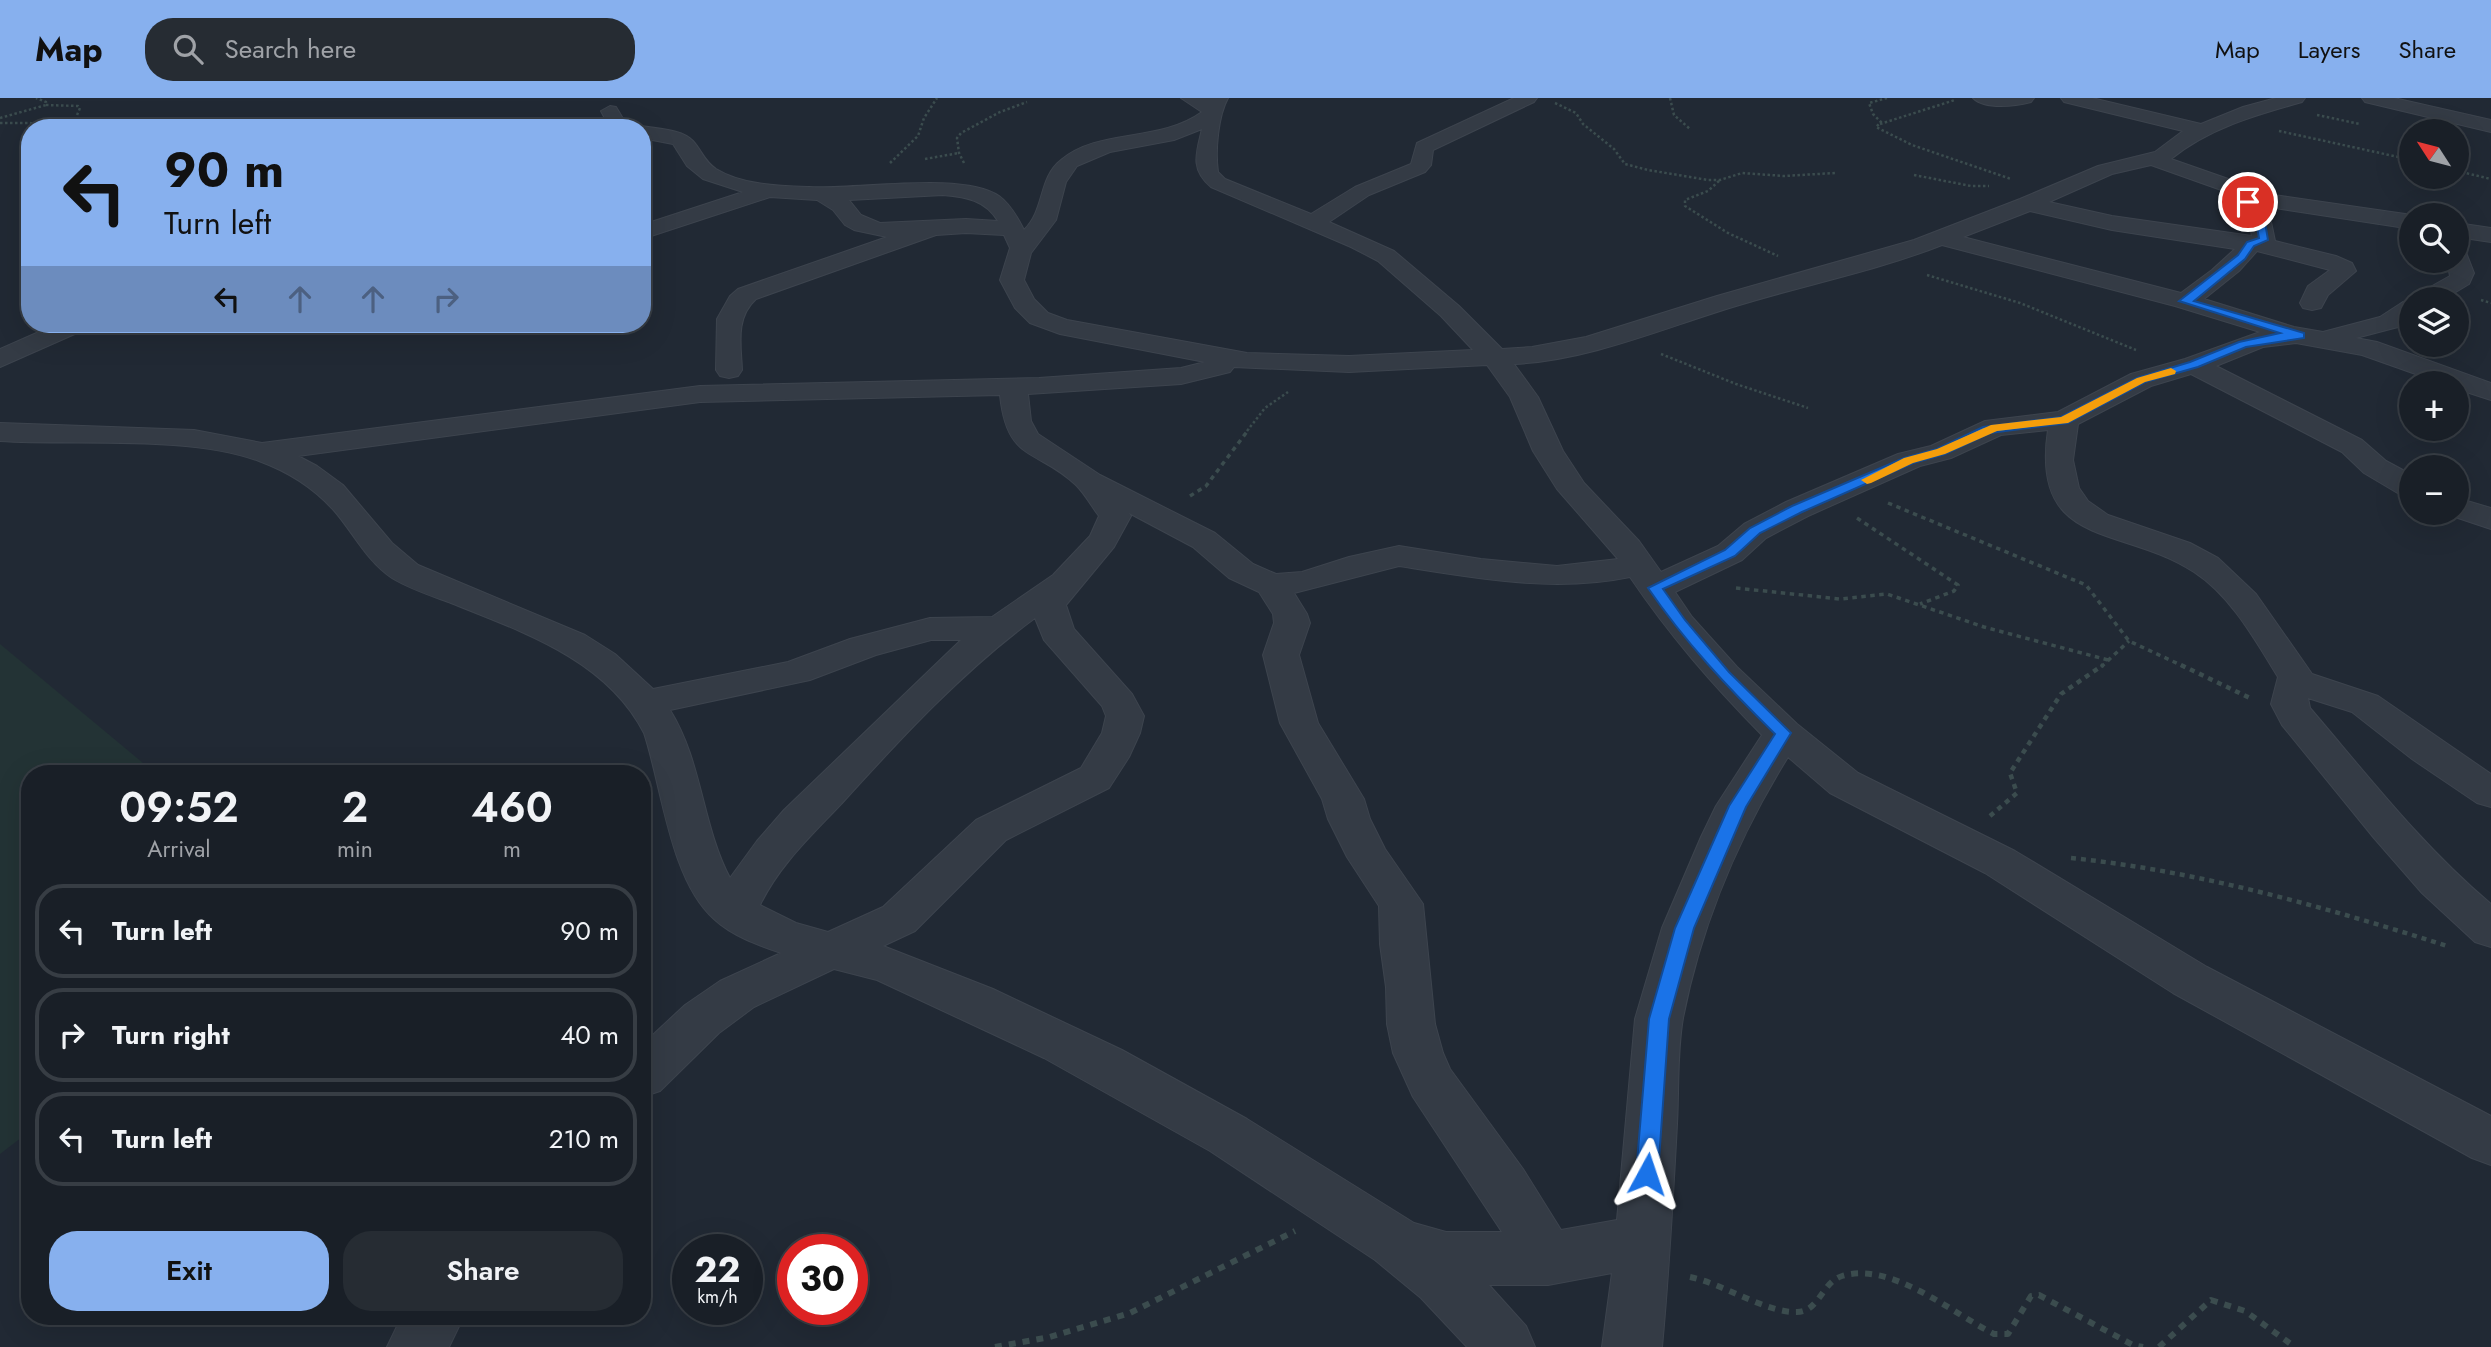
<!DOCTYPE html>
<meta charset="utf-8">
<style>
:root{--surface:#191f27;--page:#262c33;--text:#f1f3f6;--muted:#9fa2a7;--line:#373d44;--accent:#87b0ee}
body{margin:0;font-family:Jost,sans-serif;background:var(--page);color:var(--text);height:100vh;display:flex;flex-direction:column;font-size:26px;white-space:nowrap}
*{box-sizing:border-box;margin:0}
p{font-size:23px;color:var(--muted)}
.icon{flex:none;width:38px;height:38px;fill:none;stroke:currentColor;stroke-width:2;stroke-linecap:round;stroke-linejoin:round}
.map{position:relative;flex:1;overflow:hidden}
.sheet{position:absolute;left:21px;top:667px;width:630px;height:560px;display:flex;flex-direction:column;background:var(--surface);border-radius:28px;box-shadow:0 7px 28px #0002,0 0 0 2px var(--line)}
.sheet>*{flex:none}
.top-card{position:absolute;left:21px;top:21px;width:630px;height:214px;border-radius:28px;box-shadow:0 7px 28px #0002,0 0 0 2px var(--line);background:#87b0ee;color:#111;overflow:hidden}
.needle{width:46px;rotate:306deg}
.fabs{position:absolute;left:2399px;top:21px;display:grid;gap:14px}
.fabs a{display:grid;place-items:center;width:70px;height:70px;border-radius:50%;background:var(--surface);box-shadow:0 7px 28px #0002,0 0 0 2px var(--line);font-size:35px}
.speed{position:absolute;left:672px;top:1136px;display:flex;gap:14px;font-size:35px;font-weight:700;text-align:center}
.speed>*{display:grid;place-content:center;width:91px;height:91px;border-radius:50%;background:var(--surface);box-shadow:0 7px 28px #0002,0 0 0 2px var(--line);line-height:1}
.speed small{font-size:18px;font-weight:400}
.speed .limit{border:10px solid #d22;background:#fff;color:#111}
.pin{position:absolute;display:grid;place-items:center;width:60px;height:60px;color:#fff;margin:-30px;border:4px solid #fff;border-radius:50%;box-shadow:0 2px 7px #0007}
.me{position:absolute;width:77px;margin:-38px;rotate:5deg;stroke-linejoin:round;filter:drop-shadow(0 0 5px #0008)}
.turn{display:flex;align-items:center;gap:24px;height:147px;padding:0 28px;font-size:32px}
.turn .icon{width:91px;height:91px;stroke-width:2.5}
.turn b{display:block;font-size:49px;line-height:60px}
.lanes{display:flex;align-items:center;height:66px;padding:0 28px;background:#0003;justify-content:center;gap:35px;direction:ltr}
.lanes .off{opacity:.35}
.eta{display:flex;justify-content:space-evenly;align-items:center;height:119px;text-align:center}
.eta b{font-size:42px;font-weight:600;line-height:49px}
.cta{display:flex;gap:14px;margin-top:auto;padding:14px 28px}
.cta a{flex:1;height:80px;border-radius:28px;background:var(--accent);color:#111;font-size:28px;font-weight:600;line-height:80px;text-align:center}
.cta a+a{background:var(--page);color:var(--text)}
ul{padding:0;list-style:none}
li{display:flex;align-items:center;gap:21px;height:94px;margin:0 14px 10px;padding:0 14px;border:4px solid var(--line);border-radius:28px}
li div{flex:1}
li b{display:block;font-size:26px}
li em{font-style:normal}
header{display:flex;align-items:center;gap:42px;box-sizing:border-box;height:98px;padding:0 35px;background:var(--accent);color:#111}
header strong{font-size:33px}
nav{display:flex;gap:38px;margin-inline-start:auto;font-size:24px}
.search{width:490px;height:63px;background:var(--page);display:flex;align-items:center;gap:18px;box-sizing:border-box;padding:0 24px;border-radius:28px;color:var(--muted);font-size:26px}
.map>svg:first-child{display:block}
</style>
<header>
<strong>Map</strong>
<div class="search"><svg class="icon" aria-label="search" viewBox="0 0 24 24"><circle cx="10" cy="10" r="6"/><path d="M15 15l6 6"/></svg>Search here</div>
<nav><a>Map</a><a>Layers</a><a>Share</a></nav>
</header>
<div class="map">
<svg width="2491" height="1249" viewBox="0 0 2491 1249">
<rect width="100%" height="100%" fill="#212934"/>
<path fill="#233335" d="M0,546L155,675L30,676V1033L0,1056Z"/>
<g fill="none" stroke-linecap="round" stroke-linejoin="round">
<g stroke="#3d444e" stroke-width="2">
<path id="street" d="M1181,0H1228C1218,18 1215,53 1218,74L1225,81L1311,116L1355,89L1411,66L1417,45L1514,0H1537L1534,4L1433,52L1431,67L1425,74L1369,97L1329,124L1394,153L1459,208L1502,251L1532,249L1586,239L1717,198L1914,142L2020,101L2098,68L2155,54L2183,33L2064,4L2061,0H2092L2201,26L2243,9L2276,0H2305L2302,4C2256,17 2209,30 2171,61L2274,97L2412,117V131L2261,108L2271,124L2275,143L2336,158L2352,165L2356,173L2328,197L2321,210L2312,212L2303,210L2300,205L2308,188L2330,172L2257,153L2239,173L2204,201L2294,229L2323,234L2380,219L2403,204L2412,202V220L2398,229L2356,240L2377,244L2491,285V302L2457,291V285H2441L2362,257L2296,245L2263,249L2216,268L2362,342L2386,363L2412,377V399L2401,397L2364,375L2342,354L2191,276L2151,288L2078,326L2073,362L2079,390L2088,403L2108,417L2190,445L2218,460L2256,496L2312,576L2378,598L2491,676V709L2477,705L2412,661L2352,614L2308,600L2310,610C2368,678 2423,749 2491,806V849L2475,844L2422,795L2374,740L2282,627L2271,606L2278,579C2255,542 2231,498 2194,474C2123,427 2030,452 2048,332L2001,337L1951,360L1920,368L1808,418L1766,440L1742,462L1675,494L1692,519L1737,569L1797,626L1858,675L2015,753L2207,869L2491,1018V1067L2472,1060L2173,895L1985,775L1830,695L1788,659C1739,738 1701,828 1683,920C1677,954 1679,991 1677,1026C1673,1101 1669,1175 1662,1249H1602L1612,1175L1548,1187H1489L1526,1228L1535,1249H1467L1421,1200L1375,1162L1210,1053L1044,960L877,882L834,871L754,909L719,935L660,993L642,999V947L685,907L720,883L781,855C758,847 732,838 714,821C670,782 662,689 644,635C607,562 523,534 451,505C432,498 410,491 392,480C368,464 355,438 337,416C316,391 289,374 259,363C189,337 76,348 0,343V325L194,332L262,345L700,288L1039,280L1181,270L1205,264L1060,236L1030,225L1015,210L1000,182L1010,150L1004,137L966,135L936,137L756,201C735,220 741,247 742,272L738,278L729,280L720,278L716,272L717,221L730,198L738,191L887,139L854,132L845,127L833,112L817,102L770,99L642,141V127L743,94L703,81L687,68L673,46L642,40V30H636L642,28C657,31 682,31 693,43C702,53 704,63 716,71C742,87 779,88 809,89C857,92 962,73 999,98C1010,106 1018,120 1024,132C1045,112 1038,80 1061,62C1099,30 1159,45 1202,14ZM1202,31C1196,56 1190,71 1211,89L1351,149L1378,163L1441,218L1473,252L1349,258L1247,255L1067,222L1048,215L1034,201L1024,182L1031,155L1056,122L1066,84L1077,68L1110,54L1174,42ZM2151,67L2241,99L2237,104L2249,124L2252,138L2112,118L2049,104L2112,76ZM943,97C966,99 985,102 998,123L966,121L880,125L861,117L849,102ZM2030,113L2112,132L2235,151L2212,172L2181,195L1963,139ZM1942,147L2175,208L2260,234L2185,261L2131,276L2058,314L1985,323L1931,348L1898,356L1786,404L1744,426L1718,448L1661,474L1639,443L1584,385L1563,353L1538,299L1514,266C1591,262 1663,230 1736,208C1804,187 1876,173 1942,147ZM1487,267L1510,299L1533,353L1557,391L1618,461L1557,468L1481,461L1399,448L1349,459L1302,474L1276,476L1253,466L1215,435L1100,377L1038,336L1031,323L1028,296L1181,286L1230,274L1234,269L1349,274ZM1000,297C1007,365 1037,350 1076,387C1085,396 1092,409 1099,418L1090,438L1053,477L992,519L930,520L850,541L788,564L653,591L615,556L585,537L418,467L392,445L343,387L317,368L298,358L700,304ZM1129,415L1193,449L1229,480L1259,494L1273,516L1274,525L1263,557L1280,625L1322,701L1328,721L1347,759L1379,808L1380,846L1386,889L1387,926L1393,955L1413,999L1502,1134H1446L1414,1125L1247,1021L1122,952L993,891L883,848L915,833L1006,742L1109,690L1129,659L1140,635L1144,618L1132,596L1074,531L1066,507L1114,449L1131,418ZM1399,468C1476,480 1553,495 1630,479C1670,538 1712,586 1762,637L1716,708L1701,739L1662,830L1635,921L1617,1122L1561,1132L1523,1071L1450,971L1443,955L1435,926L1423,806L1385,751L1370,721L1364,701L1318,625L1299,557L1310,525L1307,516L1294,495ZM1035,520L1044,542L1102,608L1106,618L1102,635L1081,670L976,722L883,809L828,834L796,825L760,807C780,766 812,737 843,704C902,639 964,572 1035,520ZM931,542H961L784,712L757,743L730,780C702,727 702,663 670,612L810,582L876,557Z
M1973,0H2034L2031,4C2016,8 1985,12 1973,0Z
M2362,0H2394L2491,22V34L2365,4Z
M610,8L616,9L625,24L634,30H610L601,13Z
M2457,125L2491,130V144L2457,139Z
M2457,150L2465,152L2474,175L2469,186L2444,201H2415L2418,196L2450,178L2447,163H2457Z
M57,226H90L86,231L0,269V251Z
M2457,400L2491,410V431L2446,416L2457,415Z
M402,1218H464L449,1249H387Z"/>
</g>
<path stroke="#3b4c4e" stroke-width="2.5" stroke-dasharray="2.5 2.5" stroke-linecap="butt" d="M1670,0L1674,17L1690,31
M1887,0L1869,5L1873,16L1881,24L1876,29L1912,47L2011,81
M1555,5L1576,15L1583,26L1614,51L1625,66L1648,72L1708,82H1720L1742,75L1784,78L1835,75
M46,7L78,8L80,10L75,22L88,30
M2317,17L2360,26
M0,20L46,7V4L36,0
M0,25H30L57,30
M1880,26L1955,2
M2279,33L2412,62
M925,61L959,55
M890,65L918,38L924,20L937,0
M964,65L959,55L957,40L961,35L1000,14L1027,4
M2457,73L2491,81
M1914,77L1971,88H1989
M1719,83L1708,93L1685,102V108L1728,135L1778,158
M1927,177L2020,205L2136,252
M2481,202L2491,205
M1661,256L1736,286L1808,310
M1247,333L1265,310L1288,294"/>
<path stroke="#3b4c4e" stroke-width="3.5" stroke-dasharray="4.5 4.5" stroke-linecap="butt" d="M1190,398L1206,388L1249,331
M1888,405L2086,487L2129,543L2185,569
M1857,420L1958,487L1954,493L1920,506
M1736,490L1840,501L1887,496L1984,529L2108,562
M2101,569L2129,543"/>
<path stroke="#3b4c4e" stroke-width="4.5" stroke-dasharray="5 5" stroke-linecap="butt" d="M2181,567L2252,601
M1990,718L2017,695L2010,675L2061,596L2103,567
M2071,760C2198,773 2325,809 2447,848"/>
<path stroke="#3b4c4e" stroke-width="6" stroke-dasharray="7 7" stroke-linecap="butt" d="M1690,1179C1724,1186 1766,1215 1797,1214C1819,1214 1822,1184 1842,1178C1891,1163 1952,1215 1994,1236H2008L2031,1198L2039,1197L2133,1247L2143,1249
M995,1249L1050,1239L1130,1215L1295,1133
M2159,1249L2211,1202L2245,1213L2295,1249"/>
<use href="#street" fill="#343b45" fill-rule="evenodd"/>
</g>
<path fill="#1a73e8" stroke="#114b97" stroke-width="2" d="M2248,101L2265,124L2268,142L2254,148L2245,161L2194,203L2304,235V240L2246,249L2198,269L2145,284L2068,325L1990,335L1945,356L1913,365L1802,414L1760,435L1735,458L1663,491L1685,522L1729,574L1791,635L1746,709L1694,830L1669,921L1658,1076L1655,1083L1647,1086L1639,1083L1636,1076L1649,921L1675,830L1729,708L1775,636C1728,590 1685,544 1648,490L1725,452L1750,430L1792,408L1904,360L1937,351L1983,329L2061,319L2137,280L2190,264L2239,244L2280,235L2179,203L2238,157L2247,144L2259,140L2256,124L2244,104Z"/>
<path fill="#f59e0b" d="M2171,270L2176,273L2175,276L2145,284L2068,325L1997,333L1945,356L1913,365L1871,385L1867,386L1861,382L1904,360L1937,351L1991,327L2061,319L2137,280Z"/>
</svg>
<div class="fabs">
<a><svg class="needle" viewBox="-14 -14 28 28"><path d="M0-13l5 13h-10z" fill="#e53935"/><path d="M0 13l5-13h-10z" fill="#9fa2a7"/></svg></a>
<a><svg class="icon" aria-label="search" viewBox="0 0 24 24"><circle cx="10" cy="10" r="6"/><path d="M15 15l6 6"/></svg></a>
<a><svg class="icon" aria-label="layers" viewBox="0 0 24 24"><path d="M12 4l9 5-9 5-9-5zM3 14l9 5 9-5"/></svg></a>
<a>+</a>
<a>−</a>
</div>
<div class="speed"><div>22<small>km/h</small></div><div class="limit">30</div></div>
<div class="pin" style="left:2248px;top:104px;background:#d93025"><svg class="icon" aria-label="arrive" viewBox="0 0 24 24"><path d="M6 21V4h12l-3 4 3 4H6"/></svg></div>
<svg class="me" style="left:1647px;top:1076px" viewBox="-20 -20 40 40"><path d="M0-17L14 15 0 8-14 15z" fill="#1a73e8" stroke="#fff" stroke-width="4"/></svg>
<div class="top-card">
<div class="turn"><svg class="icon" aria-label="left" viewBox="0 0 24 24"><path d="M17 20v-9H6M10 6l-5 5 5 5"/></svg><div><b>90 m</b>Turn left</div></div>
<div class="lanes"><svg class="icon" aria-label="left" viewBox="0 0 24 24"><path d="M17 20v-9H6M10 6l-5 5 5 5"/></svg><svg class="icon off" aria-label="ahead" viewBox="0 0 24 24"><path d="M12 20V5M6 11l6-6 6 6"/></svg><svg class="icon off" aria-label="ahead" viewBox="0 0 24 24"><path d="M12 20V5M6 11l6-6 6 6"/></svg><svg class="icon off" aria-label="right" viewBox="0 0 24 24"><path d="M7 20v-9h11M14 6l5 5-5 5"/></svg></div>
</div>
<section class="sheet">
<div class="eta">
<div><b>09:52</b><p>Arrival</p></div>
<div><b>2</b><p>min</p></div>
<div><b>460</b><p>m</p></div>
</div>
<ul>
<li><svg class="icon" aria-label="left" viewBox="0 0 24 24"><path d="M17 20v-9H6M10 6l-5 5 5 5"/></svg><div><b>Turn left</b></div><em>90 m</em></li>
<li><svg class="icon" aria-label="right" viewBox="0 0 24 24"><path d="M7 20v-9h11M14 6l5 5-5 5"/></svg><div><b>Turn right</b></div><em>40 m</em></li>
<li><svg class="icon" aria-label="left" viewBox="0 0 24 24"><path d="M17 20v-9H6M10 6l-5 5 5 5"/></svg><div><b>Turn left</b></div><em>210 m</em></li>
</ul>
<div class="cta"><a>Exit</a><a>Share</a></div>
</section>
</div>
